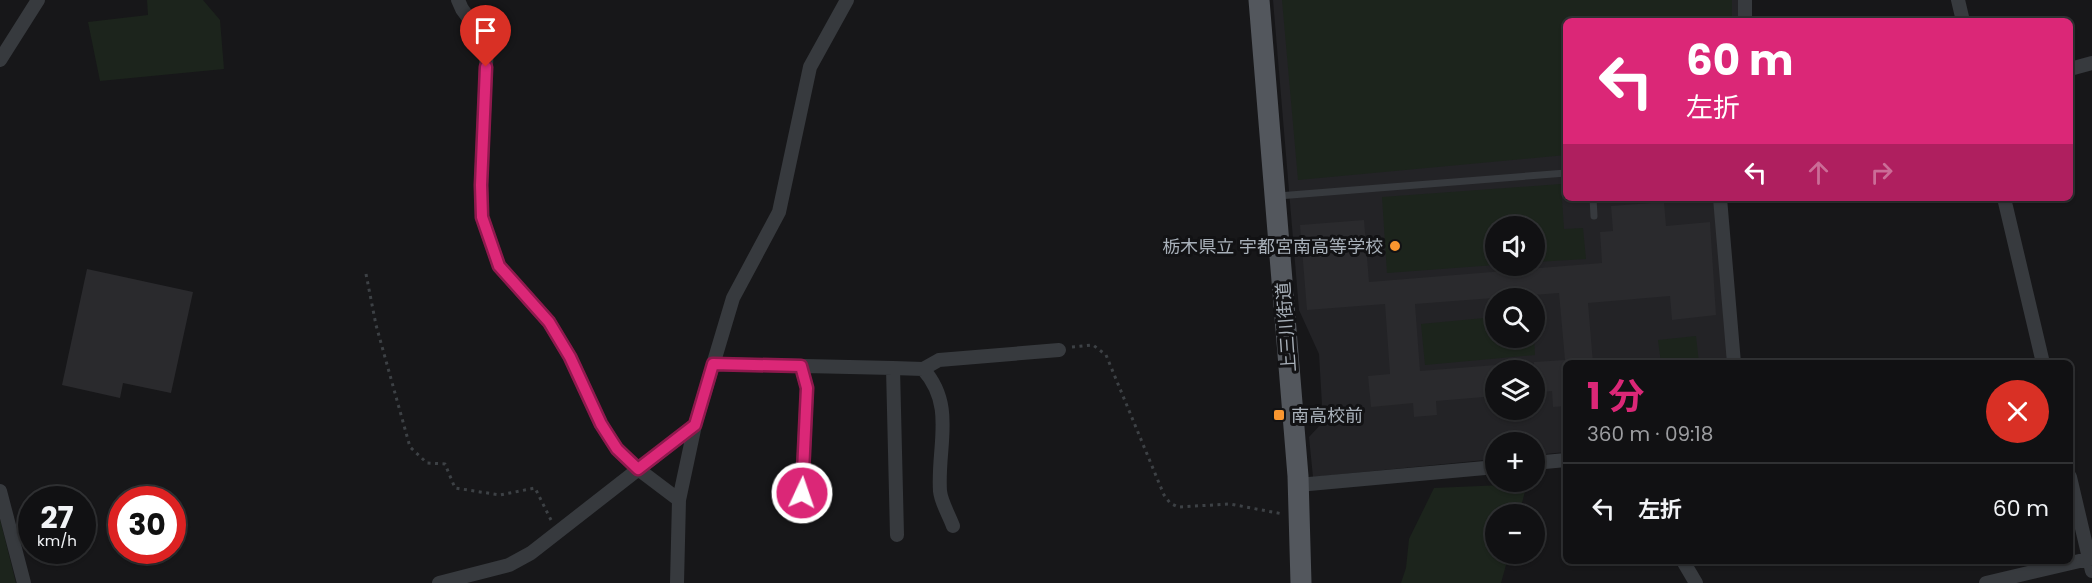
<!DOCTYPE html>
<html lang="ja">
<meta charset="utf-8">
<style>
:root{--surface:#111113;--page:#1e1f21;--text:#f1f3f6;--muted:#9c9da0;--line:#303133;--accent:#db2777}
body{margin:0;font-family:Poppins,"Noto Sans JP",sans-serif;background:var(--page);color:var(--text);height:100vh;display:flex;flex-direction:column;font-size:22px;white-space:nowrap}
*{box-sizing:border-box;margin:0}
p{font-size:20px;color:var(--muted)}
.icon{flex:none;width:33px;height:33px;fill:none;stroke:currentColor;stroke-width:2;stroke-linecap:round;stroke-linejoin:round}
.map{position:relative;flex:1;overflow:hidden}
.drawer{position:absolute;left:1563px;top:360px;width:510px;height:204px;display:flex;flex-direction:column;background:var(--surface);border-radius:9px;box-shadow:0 2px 4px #0004,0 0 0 2px var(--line)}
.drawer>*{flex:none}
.guide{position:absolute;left:1563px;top:18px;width:510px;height:183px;border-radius:9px;box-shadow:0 2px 4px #0004,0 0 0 2px var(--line);background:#db2777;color:#fff;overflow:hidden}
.tools{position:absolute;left:1485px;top:216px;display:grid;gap:12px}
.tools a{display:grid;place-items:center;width:60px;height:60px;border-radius:50%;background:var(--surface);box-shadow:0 2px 4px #0004,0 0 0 2px var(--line);font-size:30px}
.speed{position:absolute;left:18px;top:486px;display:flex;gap:12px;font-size:30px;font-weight:700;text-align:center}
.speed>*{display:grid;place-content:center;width:78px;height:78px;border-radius:50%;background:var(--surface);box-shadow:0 2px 4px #0004,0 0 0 2px var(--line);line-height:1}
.speed small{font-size:15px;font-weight:400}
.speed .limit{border:9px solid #d22;background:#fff;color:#111}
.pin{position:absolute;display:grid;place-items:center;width:51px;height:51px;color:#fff;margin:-62px -26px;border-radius:50% 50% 50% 0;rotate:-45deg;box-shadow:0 0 6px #0007}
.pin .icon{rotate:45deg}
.me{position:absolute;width:66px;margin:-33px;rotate:3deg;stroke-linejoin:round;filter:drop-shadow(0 0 4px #0008)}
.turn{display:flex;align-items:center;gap:21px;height:126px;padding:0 24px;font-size:27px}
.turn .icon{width:78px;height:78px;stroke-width:2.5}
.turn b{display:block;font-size:42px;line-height:51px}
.lanes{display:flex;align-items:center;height:57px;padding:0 24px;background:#0003;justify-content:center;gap:30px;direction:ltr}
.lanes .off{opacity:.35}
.round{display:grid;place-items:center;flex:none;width:63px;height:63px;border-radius:32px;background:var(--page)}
.head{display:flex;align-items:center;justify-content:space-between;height:102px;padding:0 24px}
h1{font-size:36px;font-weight:700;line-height:45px;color:var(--accent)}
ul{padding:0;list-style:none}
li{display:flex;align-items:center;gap:18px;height:90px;padding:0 24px;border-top:2px solid var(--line)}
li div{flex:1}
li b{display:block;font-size:22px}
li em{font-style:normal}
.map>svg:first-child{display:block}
</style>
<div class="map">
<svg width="2092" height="583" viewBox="0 0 2092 583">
<rect width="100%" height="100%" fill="#171719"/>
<path fill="#232326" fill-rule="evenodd" d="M1273,0H1739V21H1566V198H1714L1728,363H1566V452L1535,455L1534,442H1496L1495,459L1313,477L1309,437L1323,422L1319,354L1299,310ZM1496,226H1534V266H1496ZM1496,298H1534V338H1496ZM1496,370H1534V410H1496Z"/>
<path fill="#1c241c" d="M147,0H203L220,20L224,69L100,81L88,22L148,15Z
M1282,0H1732V21H1566V155L1298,180Z
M1561,184L1564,229L1583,228L1586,259L1535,262L1534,226H1496L1495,265L1387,273L1382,197Z
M1495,317L1496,338H1534L1535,355L1425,365L1421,324Z
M1696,336L1699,363H1661L1658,340Z
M1527,484L1519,514H1496V554H1509L1501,583H1401L1406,568L1409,539L1434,488Z
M0,519L16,583H0Z"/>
<path fill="#2a2a2d" d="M1664,202L1666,226L1710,222L1716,315L1672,320L1670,296L1588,303L1593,363H1566V406L1553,407L1552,391L1534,393V362L1565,360L1559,293L1415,304L1420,371L1496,365V396L1436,401L1437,415L1414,417L1413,403L1371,407L1368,376L1390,374L1385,304L1307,310L1300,225L1364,220L1369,282L1602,263L1600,232L1613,231L1611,206Z
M87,269L193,292L171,393L123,383L120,398L62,385Z"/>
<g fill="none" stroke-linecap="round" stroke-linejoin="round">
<path stroke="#3d4145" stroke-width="3" stroke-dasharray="3 4.5" stroke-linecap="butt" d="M366,274L376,325L410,447L427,463L445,464L455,488L500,495L535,488L551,520
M1072,347L1093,345L1106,355L1164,495L1170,503L1178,507L1230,504L1283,514"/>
<path stroke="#373a3e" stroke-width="7" d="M1278,196L1566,173
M1593,198L1594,216"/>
<path stroke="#373a3e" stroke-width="14" d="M458,0L462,9L487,43L481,185L482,217L499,266L549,322L570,357L601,424L617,449L638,469L679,500
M1745,0V21
M1958,0L1963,21
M0,60L38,0
M2070,69L2092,63
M1720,198L1734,363
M2004,198L2043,363
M713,364L893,368L897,535
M801,366L807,388L801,514
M893,368L923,369C956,406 937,446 940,491C941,502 949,515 953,526
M923,369L939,360L1059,350
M1534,463L1566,460
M2070,477L2092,571
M1298,485L1496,467
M0,491L24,583
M1683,561L1696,583
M439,583L509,565L531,553L695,425
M677,583L679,500L695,425L733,298L779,212L810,67L847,0
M1986,583L2092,558"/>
<path stroke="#53575d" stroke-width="21" d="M1259,0L1298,476L1301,583"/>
</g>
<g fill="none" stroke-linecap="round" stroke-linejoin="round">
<g stroke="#8e194d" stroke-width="15">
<path id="route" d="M486,67L481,185L482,217L499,266L549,322L570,357L601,424L617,449L638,469L695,425L713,364L801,366L807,388L802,493"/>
</g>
<use href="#route" stroke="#db2777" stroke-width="10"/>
</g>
<g fill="#f9962f" stroke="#121214" stroke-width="2">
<circle cx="1395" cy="246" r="6"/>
<rect x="1273" y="409" width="12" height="12" rx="3"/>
</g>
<g text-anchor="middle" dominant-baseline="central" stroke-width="6" stroke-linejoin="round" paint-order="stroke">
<g font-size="18" fill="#a8b0b9" stroke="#121214" text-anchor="end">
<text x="1383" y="246">栃木県立 宇都宮南高等学校</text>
<text x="1291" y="415" text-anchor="start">南高校前</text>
</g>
<g font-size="18" fill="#a8b0b9" stroke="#121214">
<text transform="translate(1286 327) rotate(-94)">上三川街道</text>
</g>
</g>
</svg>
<div class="tools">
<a><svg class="icon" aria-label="sound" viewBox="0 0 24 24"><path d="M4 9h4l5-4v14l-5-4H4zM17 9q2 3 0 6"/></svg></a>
<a><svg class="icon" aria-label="search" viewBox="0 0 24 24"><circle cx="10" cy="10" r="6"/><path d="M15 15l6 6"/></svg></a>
<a><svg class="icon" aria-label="layers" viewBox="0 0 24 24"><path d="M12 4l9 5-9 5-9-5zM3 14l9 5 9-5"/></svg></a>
<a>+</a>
<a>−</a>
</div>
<div class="speed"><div>27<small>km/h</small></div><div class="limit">30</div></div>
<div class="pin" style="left:486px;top:67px;background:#d93025"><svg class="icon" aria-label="arrive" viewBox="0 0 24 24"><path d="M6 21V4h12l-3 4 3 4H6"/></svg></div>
<svg class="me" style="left:802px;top:493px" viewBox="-20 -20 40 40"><circle r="17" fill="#db2777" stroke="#fff" stroke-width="3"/><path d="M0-11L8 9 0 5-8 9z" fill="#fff"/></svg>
<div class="guide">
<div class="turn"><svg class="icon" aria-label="left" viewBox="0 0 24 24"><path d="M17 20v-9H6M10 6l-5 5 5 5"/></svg><div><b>60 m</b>左折</div></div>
<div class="lanes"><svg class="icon" aria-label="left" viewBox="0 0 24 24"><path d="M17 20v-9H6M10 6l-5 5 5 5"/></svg><svg class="icon off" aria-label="ahead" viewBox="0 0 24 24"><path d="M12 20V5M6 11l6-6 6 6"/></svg><svg class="icon off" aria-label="right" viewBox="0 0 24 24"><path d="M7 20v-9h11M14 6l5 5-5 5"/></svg></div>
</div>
<section class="drawer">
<div class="head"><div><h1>1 分</h1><p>360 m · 09:18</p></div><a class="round" style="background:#d93025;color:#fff"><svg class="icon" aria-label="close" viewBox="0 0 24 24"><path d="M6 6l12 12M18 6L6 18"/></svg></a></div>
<ul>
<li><svg class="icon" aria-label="left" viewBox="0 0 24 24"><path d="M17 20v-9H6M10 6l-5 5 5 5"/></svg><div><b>左折</b></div><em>60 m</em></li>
</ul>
</section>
</div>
